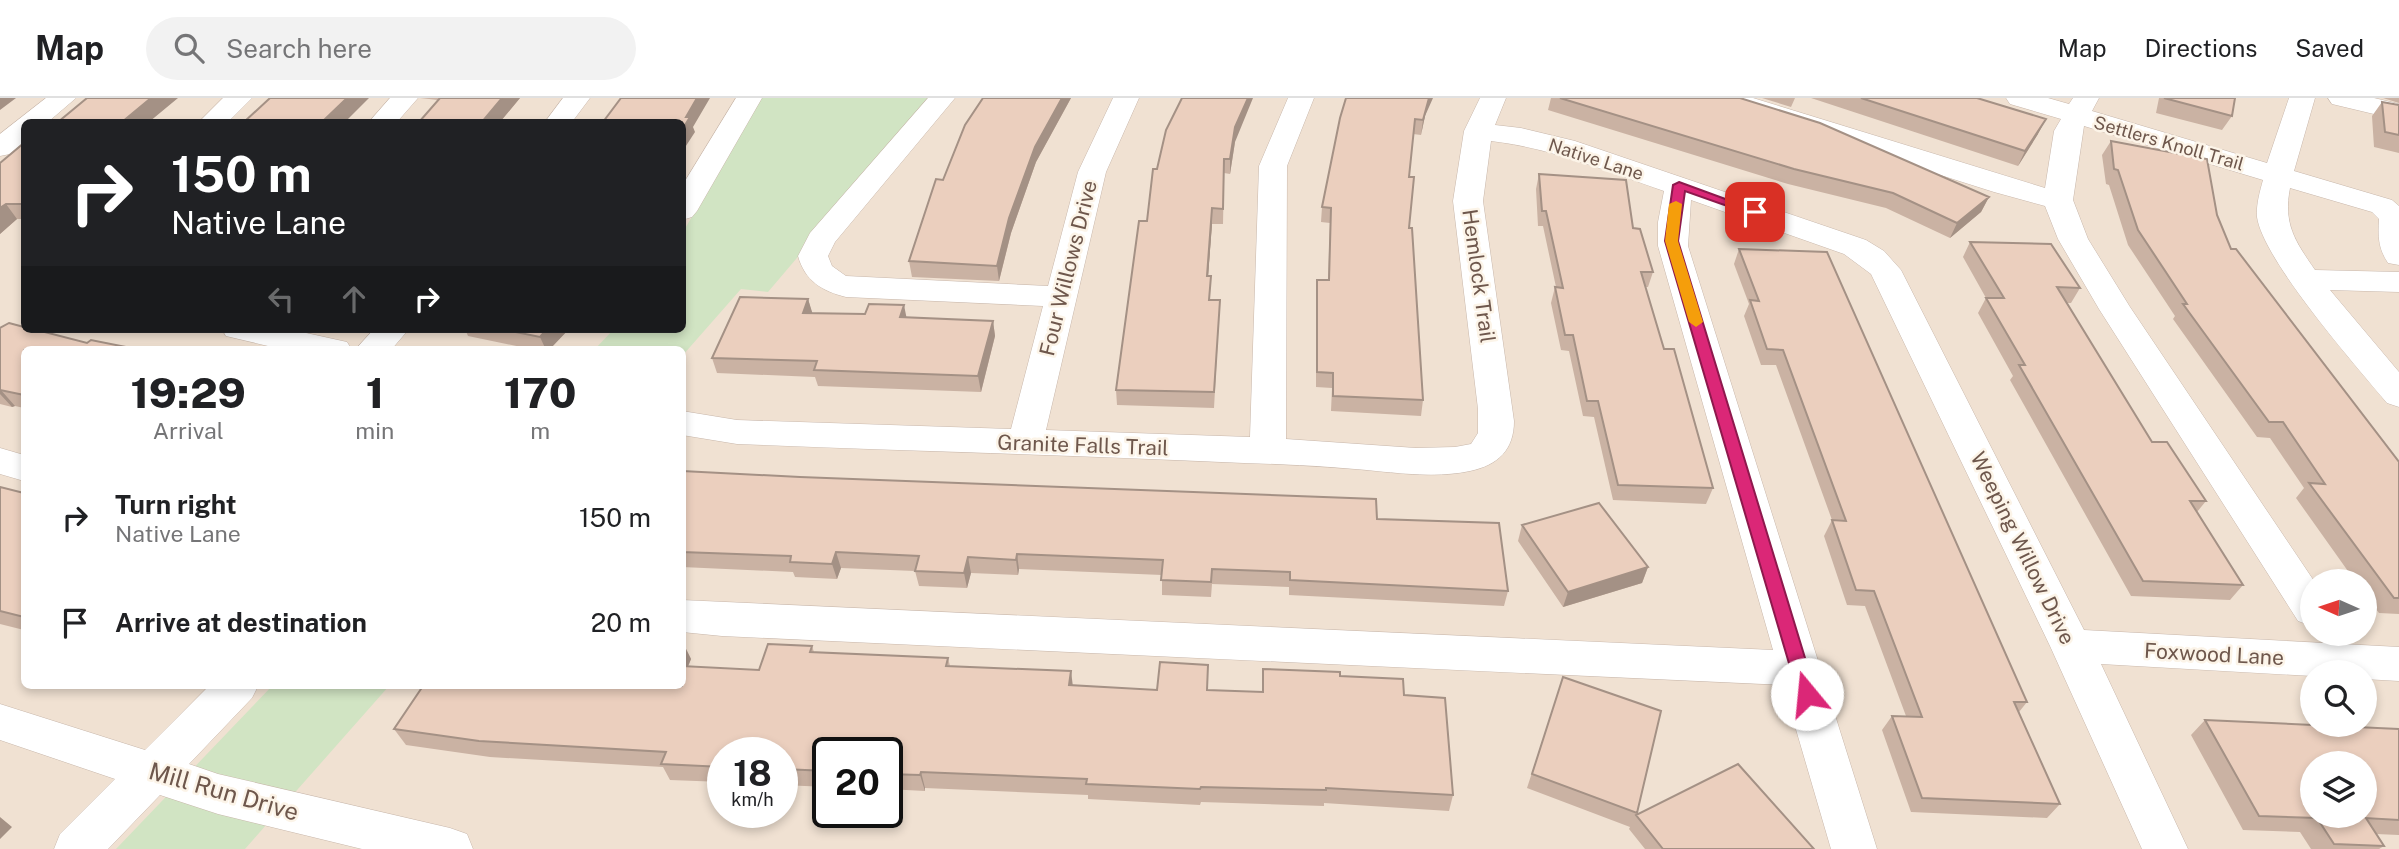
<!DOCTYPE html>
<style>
:root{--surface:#fff;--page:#f2f2f2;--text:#202124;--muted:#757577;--line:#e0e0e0}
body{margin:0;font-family:"Public Sans",sans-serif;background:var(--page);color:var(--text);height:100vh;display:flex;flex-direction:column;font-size:26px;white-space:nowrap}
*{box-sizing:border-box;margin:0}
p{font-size:23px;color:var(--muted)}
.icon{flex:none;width:38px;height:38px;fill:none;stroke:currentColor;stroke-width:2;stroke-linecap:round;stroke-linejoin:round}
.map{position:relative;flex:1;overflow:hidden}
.drawer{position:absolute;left:21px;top:248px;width:665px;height:343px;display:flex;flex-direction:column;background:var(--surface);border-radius:10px;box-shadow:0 4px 10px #0003}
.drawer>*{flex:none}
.banner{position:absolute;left:21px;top:21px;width:665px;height:214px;border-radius:10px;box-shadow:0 4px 10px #0003;background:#202124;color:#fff;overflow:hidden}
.needle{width:46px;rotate:273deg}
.buttons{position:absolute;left:2300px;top:471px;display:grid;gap:14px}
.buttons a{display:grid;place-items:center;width:77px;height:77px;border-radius:50%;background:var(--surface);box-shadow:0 4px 10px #0003;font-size:35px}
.speed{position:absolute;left:707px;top:639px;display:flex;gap:14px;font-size:35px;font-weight:700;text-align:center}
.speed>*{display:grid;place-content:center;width:91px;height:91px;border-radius:50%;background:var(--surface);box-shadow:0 4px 10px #0003;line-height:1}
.speed small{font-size:18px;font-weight:400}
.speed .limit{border:4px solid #111;border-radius:10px;background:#fff;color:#111}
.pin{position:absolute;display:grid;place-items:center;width:60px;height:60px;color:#fff;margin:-30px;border-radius:14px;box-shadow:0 4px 10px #0006}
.me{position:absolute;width:77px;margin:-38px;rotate:343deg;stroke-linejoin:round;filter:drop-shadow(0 0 5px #0008)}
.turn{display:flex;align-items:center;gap:24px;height:147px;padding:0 35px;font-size:32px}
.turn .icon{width:91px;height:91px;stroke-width:2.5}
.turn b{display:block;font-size:49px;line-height:60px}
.lanes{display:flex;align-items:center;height:66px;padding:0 35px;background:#0003;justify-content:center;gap:35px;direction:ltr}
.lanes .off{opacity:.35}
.eta{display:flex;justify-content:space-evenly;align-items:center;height:119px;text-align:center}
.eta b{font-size:42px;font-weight:800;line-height:49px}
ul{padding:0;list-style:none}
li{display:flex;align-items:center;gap:21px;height:105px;padding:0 35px}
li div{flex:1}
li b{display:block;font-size:26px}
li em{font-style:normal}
header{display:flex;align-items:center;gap:42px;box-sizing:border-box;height:98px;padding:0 35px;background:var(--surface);border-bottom:2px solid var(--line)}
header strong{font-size:33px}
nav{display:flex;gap:38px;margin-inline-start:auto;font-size:24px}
.search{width:490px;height:63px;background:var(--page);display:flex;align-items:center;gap:18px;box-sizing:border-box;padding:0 24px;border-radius:38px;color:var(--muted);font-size:26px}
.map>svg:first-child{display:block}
</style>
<header>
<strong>Map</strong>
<div class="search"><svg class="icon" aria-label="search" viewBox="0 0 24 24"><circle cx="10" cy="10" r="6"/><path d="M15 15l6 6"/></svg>Search here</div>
<nav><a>Map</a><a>Directions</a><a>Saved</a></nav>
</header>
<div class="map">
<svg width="2399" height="751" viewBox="0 0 2399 751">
<rect width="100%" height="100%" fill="#f9f0e3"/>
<path fill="#f0e1d2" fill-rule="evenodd" d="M0,0H2399V751H0ZM24,24H682V231H24ZM24,252H682V588H24ZM2312,483H2364V536H2312ZM2312,574H2364V626H2312ZM723,654H782V714H723ZM828,654H887V714H828ZM2312,665H2364V718H2312Z"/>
<path fill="#d1e4c3" d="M761,0H933L768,194L741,191L683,257L682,252H594L614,231H682L683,134Z
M272,588H389L245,751H116Z"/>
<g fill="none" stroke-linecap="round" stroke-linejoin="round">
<g stroke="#c8b7ab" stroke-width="1">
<path id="minor" d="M46,0H76L48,24H24V44L10,56L0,58V36Z
M223,0H252L228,24H199Z
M390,0H418L397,24H369Z
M563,0H590L572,24H545Z
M736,0H762L697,113L692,119L682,122V88Z
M928,0H955L835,144L828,158L832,168L846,178L1048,188L1078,74L1113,0H1139L1106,74L1046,332L1250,339L1259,68L1288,0H1314L1287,68L1286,341L1416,350L1455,349L1471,346L1478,335V311L1453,103L1464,33L1480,0H1506L1495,27L1521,30L1575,43L1866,142L1884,153L1901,172L2084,532L2399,549V583L2364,581V574H2312V578L2101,566L2188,751H2142L2050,548L1871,176L1844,156L1691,102L1688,148L1877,751H1831L1783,587L722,538L682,534V502L1773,552L1658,148V124L1664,93C1607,73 1551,50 1491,43L1483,103L1514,323C1514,352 1498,367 1470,373C1433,381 1392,374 1355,371C1318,368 1281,366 1244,365C1075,357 906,353 737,346L682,337V313L737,322L1011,331L1043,208L846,199C822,193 805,183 798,158L810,135Z
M1713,0H1753L2045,90L2054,33L2061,21L2010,6L2006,0H2048L2069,6L2073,0H2099L2092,13L2267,65L2289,0H2315L2294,73L2392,102L2399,108V167L2388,165C2378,150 2378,138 2379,121L2372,114L2290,90C2283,126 2295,143 2315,172L2399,174V194L2330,192L2399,274V309L2387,305C2356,268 2263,162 2257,119C2256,107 2260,93 2263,82L2084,28L2073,102L2088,141L2130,209L2314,483H2312V528L2298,523L2099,211L2058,141L2045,108L1994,94L1717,6Z
M2328,0H2374L2399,6V22L2332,6Z
M222,231H288L347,244L352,252H285L226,238Z
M374,231H409L391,252H355Z
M0,350L24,357V383L0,376Z
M209,588H258L252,600L189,666L218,676L450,730L467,736L473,751H362L218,716L160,697L108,751H54L60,736L115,681L0,642V606L145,652Z"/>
</g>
<use href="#minor" fill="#fff" fill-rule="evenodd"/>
</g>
<path fill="#cab2a3" d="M420,0H520L500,24L438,2Z
M983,0H1071L1036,64L1011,135L999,183L912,179L909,163L943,82Z
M1346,0L1425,18L1421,37L1413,36L1409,79V130L1423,302L1421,318L1331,313L1332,290L1316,289V197L1317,182H1328L1330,125L1321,124L1322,109Z
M1551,0H1740L1989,99L1981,114L1950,140L1886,110L1788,86L1548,12Z
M1762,0H1795L1791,9Z
M1811,0H1977L2038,36L2018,68Z
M2159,0H2235L2232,18L2222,32L2156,15Z
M2383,0H2399V5Z
M2382,4L2399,7V55L2374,49L2372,18Z
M2111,43L2217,117L2231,151L2399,364V516L2379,515L2364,495V483H2355L2296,400L2304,390L2270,340L2257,339L2173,221L2175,218L2128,147L2109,87L2106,86L2102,57Z
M1235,44L1230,76L1224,75L1223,126H1212L1208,178L1210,202H1220L1214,310L1117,307L1116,292L1157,71Z
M24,45V121H17L0,136V65Z
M1539,76L1633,130L1653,174L1648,189H1645L1664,251L1713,390L1706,406L1613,402L1594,319L1583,318L1569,253L1561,252L1551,205L1555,189H1556L1543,128H1538L1536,91Z
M1970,144L2080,190L2071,205H2067L2152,344L2206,403L2197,414L2243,487L2230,502L2131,498L2010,282L2013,278L1978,215L1986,200L1963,159Z
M1739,151L2027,604L2019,614L2060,706L2047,720L1911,714L1882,632L1892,618H1906L1865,508L1847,507L1824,438L1832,422L1776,267H1761L1744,218L1749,206L1734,166Z
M808,201L812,215L993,223L995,238L981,294L818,288L815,279L717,275L712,260Z
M0,230L87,245L141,252H24V310L15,308L12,309L0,306Z
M465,231H569L549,252H536L468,238Z
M682,373L1377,421L1508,493L1504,508L1289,497V489L1212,486L1211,499L1162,497V477L1019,471L1018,477L971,475L967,490L919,488L915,473L841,470L837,481L795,479L793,474L682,469Z
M0,389L24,395V532L0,526Z
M1522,427L1648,469L1642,485L1563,509L1518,443Z
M683,545L691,561L688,569L759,572L812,548L814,554L948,560L950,568L1072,587L1157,592L1262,594L1263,571L1340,578L1404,597L1453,697L1449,713L1324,705V708L1201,704L1200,707L1088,701V697L925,690V693L887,691V654H828V689L782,687V654H723V684L670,682L663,669L490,659L406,647L394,631Z
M1563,579L1637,715L1630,729L1527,690Z
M2205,622L2399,631V737L2376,736L2384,748L2379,751H2311L2300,734L2243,732L2191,637Z
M1636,717L1814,751H1645L1629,731Z"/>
<path fill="#a49185" d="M0,0H16L0,12Z
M151,0H178L149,24H122Z
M347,0H369L345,24H322Z
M502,0H520L500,24H482Z
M697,0H710L693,29L695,34L682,54V32L686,19Z
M1062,0H1071L1036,64L1011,135L999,183L997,168L1009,120L1035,49Z
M1248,0H1253L1235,44L1230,76V61L1235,29Z
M1429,0H1433L1425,18L1421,37L1423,22Z
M2046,21L2038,36L2018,68L2025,53Z
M1989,99L1981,114L1950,140L1957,125Z
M6,106L17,121L0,136V110Z
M1212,110V126L1207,193V178Z
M808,201L813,217L803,215Z
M904,207L907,222L900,219Z
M993,223L995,238L981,294L978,278Z
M547,231H569L549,252H546L540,239Z
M0,291L15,308L12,309L0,296Z
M836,454L841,470L837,481L832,466Z
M1017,456L1019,471L1018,477L1016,462Z
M968,459L971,475L967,490L964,475Z
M1648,469L1642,485L1563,509L1568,494Z
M683,545L691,561L682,582V546Z
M1071,573L1073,589L1069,587Z
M921,674L925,690V693L920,677Z
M0,719L12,729L0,741Z"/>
<path fill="#ebcfbe" stroke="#a49185" stroke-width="2" fill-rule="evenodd" d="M87,0H151L122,24H50H58Z
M270,0H347L322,24H244Z
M440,0H502L482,24H419Z
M621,0H697L686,19H690L682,32V24H603Z
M983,0H1062L1035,49L1009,120L997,168L909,163L936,81L943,82L965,27Z
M1182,0H1248L1235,29L1230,61H1224L1223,111L1212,110L1207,178H1211L1209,202H1220L1214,294L1116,292L1139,123H1147L1153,71H1157L1166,32Z
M1346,0H1429L1423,22L1415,21L1409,79H1414L1409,130H1412L1423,302L1333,298V275L1317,274V182H1329L1331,110L1322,109L1340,20Z
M1560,0H1740L1820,25L1989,99L1957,125L1893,95L1794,71Z
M1861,0H1977L2046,21L2025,53Z
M2164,0H2235L2232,18Z
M2382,4L2399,7V37L2385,34Z
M2111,43L2207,61L2217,117L2231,151H2236L2399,364V500H2394L2309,385L2325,386L2283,324H2269L2183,206H2187L2138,132L2118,72L2114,71Z
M24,45V106H6L0,110V65Z
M1539,76L1626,82L1633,130L1640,131L1653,174H1641L1664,251H1674L1713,390L1618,387L1598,303H1587L1573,237H1565L1555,189L1563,190L1546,113H1542Z
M1970,144L2051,146L2080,190L2057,189L2152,344H2167L2206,403H2190L2243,487L2143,483L2019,267H2025L1986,200H2004Z
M1739,151L1827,154L2027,604H2014L2060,706L1922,700L1892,618L1922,619L1874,493L1856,492L1832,422L1846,423L1783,252L1767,251L1750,202L1759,203Z
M740,199L808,201L803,215L865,216L869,206L904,207L900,219L993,223L978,278L814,272L817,263L712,260Z
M9,225L24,229V231H33L87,245L91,242L141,252H24V297L0,292V230Z
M501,231H547L540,239Z
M682,373L800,379L1376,401L1377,421L1499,425L1508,493L1290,482V474L1212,471L1211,484L1161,482L1163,462L1017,456L1016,462L968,459L964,475L915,473L919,458L836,454L832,466L790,464L791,458L682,454Z
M0,389L24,395V519L0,513Z
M1599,405L1648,469L1568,494L1522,427Z
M768,546L812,548L810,554L948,560L946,568L1071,573L1069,587L1157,592L1160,564L1208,567L1207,592L1263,594V571L1340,574V578L1403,581L1404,597L1445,600L1453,697L1326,690V692L1201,689L1200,691L1086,686L1087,681L921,674L920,677L887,676V654H828V673L782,671V654H723V669L661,666L666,654L479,643L394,631L423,588H682V568L759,572Z
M1563,579L1661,613L1637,715L1532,676Z
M2205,622L2399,631V722L2366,720L2384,748L2334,746L2317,720L2259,718ZM2312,665H2364V718H2312Z
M1738,666L1814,751H1663L1636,717Z"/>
<path fill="#db2777" stroke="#8e194d" stroke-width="2" d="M1679,84L1761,114L1755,118L1750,116L1685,93L1678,143L1816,596L1813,601L1807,603L1800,601L1798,596L1665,143L1673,87Z"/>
<path fill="#f59e0b" d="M1676,103L1682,106L1678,143L1703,224L1696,229L1689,224L1665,143L1669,106Z"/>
<g text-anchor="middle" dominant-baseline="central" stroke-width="5" stroke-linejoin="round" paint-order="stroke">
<g font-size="18" fill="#6e574c" stroke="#fcf4e8">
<text transform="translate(2169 45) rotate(16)">Settlers Knoll Trail</text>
<text transform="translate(1596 61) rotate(18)">Native Lane</text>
</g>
<g font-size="21" fill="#6e574c" stroke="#fcf4e8">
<text transform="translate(1068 170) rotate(-76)">Four Willows Drive</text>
<text transform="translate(1479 178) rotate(82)">Hemlock Trail</text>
<text transform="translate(1083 347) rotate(2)">Granite Falls Trail</text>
<text transform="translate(2023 450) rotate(64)">Weeping Willow Drive</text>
<text transform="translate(2214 556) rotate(3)">Foxwood Lane</text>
</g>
<g font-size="24" fill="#6e574c" stroke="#fcf4e8">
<text transform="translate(224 693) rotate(16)">Mill Run Drive</text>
</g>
</g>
</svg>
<div class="buttons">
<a><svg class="needle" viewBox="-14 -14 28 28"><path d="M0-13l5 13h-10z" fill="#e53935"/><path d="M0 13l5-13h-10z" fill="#757577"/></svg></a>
<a><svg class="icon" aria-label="search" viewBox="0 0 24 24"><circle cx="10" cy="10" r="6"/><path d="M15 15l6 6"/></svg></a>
<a><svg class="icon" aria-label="layers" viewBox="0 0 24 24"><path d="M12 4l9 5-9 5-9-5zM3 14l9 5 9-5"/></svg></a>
</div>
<div class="speed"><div>18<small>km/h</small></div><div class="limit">20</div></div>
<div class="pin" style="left:1755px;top:114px;background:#d93025"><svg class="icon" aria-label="arrive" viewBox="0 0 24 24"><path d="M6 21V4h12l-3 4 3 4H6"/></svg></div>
<svg class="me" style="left:1807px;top:596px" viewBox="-20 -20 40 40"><circle r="19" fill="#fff"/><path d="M0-13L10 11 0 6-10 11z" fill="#db2777"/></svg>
<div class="banner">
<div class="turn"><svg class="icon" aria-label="right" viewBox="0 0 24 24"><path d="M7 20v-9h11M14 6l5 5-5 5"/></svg><div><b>150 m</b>Native Lane</div></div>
<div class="lanes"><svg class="icon off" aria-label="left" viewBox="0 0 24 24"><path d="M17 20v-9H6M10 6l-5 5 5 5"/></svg><svg class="icon off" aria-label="ahead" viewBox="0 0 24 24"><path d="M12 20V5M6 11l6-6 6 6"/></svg><svg class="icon" aria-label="right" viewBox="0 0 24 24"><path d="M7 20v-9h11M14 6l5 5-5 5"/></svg></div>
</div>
<section class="drawer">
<div class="eta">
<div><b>19:29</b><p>Arrival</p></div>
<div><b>1</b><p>min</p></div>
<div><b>170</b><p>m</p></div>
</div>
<ul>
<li><svg class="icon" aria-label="right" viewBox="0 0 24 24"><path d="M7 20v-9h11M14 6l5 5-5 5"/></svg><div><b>Turn right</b><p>Native Lane</p></div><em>150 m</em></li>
<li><svg class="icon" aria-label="arrive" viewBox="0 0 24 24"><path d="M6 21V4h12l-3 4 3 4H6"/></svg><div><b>Arrive at destination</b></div><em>20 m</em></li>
</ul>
</section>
</div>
